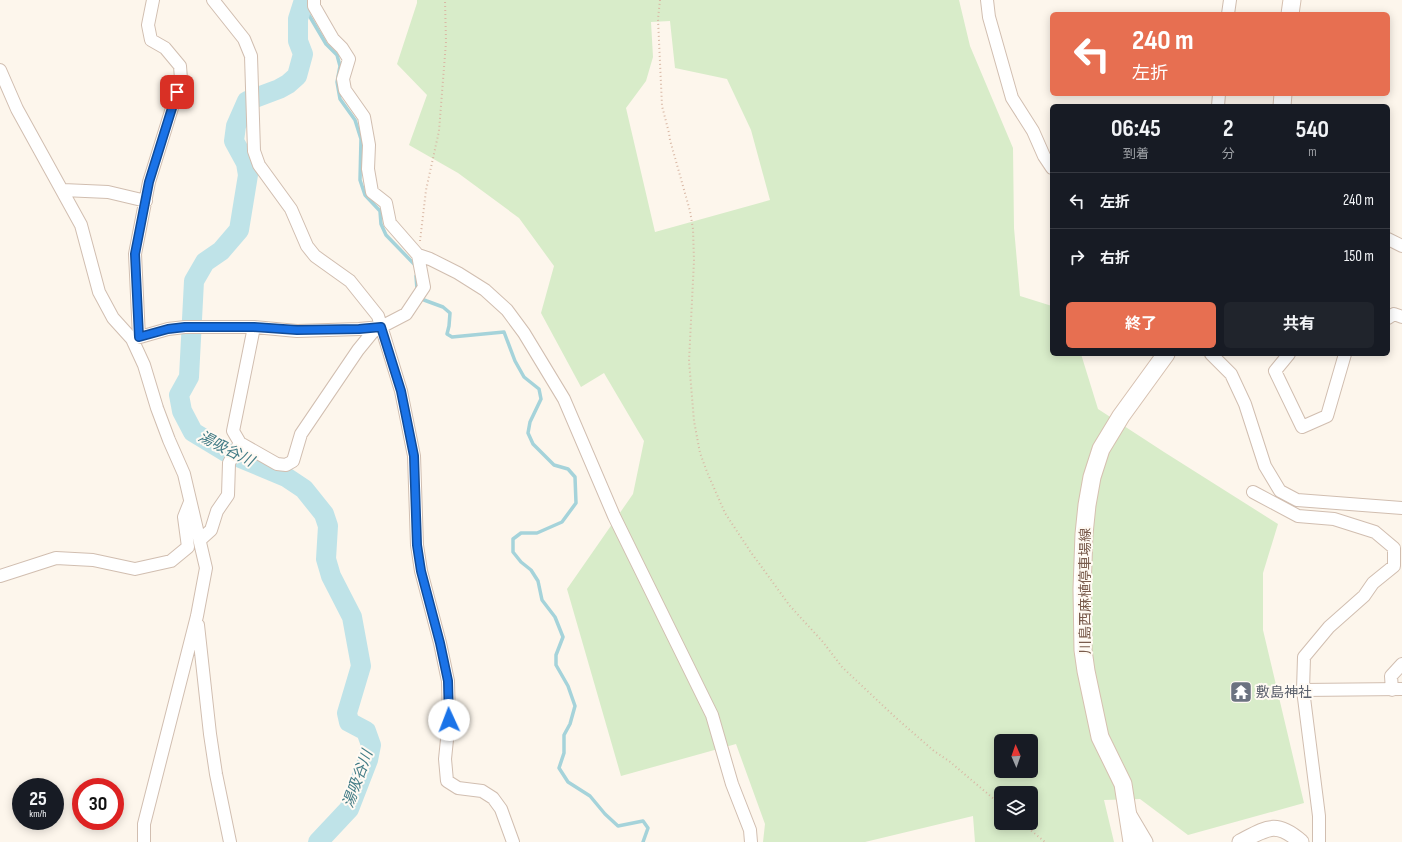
<!DOCTYPE html>
<html lang="ja">
<meta charset="utf-8">
<style>
:root{--surface:#171b24;--page:#20242c;--text:#f1f3f6;--muted:#9ea1a6;--line:#363941;--accent:#e76f51}
body{margin:0;font-family:"Sofia Sans Condensed","Noto Sans JP",sans-serif;background:var(--page);color:var(--text);height:100vh;display:flex;flex-direction:column;font-size:15px;white-space:nowrap}
*{box-sizing:border-box;margin:0}
p{font-size:13px;color:var(--muted)}
.icon{flex:none;width:22px;height:22px;fill:none;stroke:currentColor;stroke-width:2;stroke-linecap:round;stroke-linejoin:round}
.map{position:relative;flex:1;overflow:hidden}
.drawer{position:absolute;left:1050px;top:104px;width:340px;height:252px;display:flex;flex-direction:column;background:var(--surface);border-radius:6px;box-shadow:0 2px 10px #0003}
.drawer>*{flex:none}
.guide{position:absolute;left:1050px;top:12px;width:340px;height:84px;border-radius:6px;box-shadow:0 2px 10px #0003;background:#e76f51;color:#fff;overflow:hidden}
.needle{width:26px;rotate:358deg}
.fabs{position:absolute;left:994px;top:734px;display:grid;gap:8px}
.fabs a{display:grid;place-items:center;width:44px;height:44px;border-radius:6px;background:var(--surface);box-shadow:0 2px 10px #0003;font-size:20px}
.speed{position:absolute;left:12px;top:778px;display:flex;gap:8px;font-size:20px;font-weight:700;text-align:center}
.speed>*{display:grid;place-content:center;width:52px;height:52px;border-radius:50%;background:var(--surface);box-shadow:0 2px 10px #0003;line-height:1}
.speed small{font-size:10px;font-weight:400}
.speed .limit{border:6px solid #d22;background:#fff;color:#111}
.pin{position:absolute;display:grid;place-items:center;width:34px;height:34px;color:#fff;margin:-17px;border-radius:8px;box-shadow:0 2px 6px #0006}
.me{position:absolute;width:44px;margin:-22px;rotate:358deg;stroke-linejoin:round;filter:drop-shadow(0 0 3px #0008)}
.turn{display:flex;align-items:center;gap:14px;height:84px;padding:0 16px;font-size:18px}
.turn .icon{width:52px;height:52px;stroke-width:2.5}
.turn b{display:block;font-size:28px;line-height:34px}
.eta{display:flex;justify-content:space-evenly;align-items:center;height:68px;text-align:center}
.eta b{font-size:24px;font-weight:700;line-height:28px}
.button{display:flex;gap:8px;margin-top:auto;padding:8px 16px}
.button a{flex:1;height:46px;border-radius:6px;background:var(--accent);color:#fff;font-size:16px;font-weight:700;line-height:46px;text-align:center}
.button a+a{background:var(--page);color:var(--text)}
ul{padding:0;list-style:none}
li{display:flex;align-items:center;gap:12px;height:56px;padding:0 16px;border-top:1px solid var(--line)}
li div{flex:1}
li b{display:block;font-size:15px}
li em{font-style:normal}
.map>svg:first-child{display:block}
</style>
<div class="map">
<svg width="1402" height="842" viewBox="0 0 1402 842">
<rect width="100%" height="100%" fill="#fdf6ec"/>
<path fill="#d8ecc9" fill-rule="evenodd" d="M417,0H959L970,46L1013,148L1014,228L1020,296L1052,306V354H1081L1098,409L1164,452L1278,524L1263,573V630L1304,803L1188,835L1140,799L1104,800L1114,842H975L973,816L865,842H763L765,824L736,744L621,776L567,589L633,494L644,441L604,373L581,387L541,313L554,266L519,218L458,173L409,145L427,95L397,64L417,3ZM670,21L675,68L727,79L751,130L770,200L655,232L626,108L646,81L653,57L651,22ZM1001,741H1031V771H1001ZM1001,793H1031V823H1001Z"/>
<g fill="none" stroke-linecap="round" stroke-linejoin="round">
<path stroke="#a5d3da" stroke-width="3.5" d="M303,5L326,44L337,55L340,66L337,82L340,99L355,120L361,139L360,180L365,195L380,211L381,224L386,235L415,265V266
M416,276L417,289
M424,300L443,307L450,313L449,326L447,334L452,337L504,332L515,361L524,377L539,389L541,399L530,422L528,433L533,444L554,465L568,469L575,477L576,503L562,522L537,533H521L513,539V552L521,562L531,570L538,581L542,600L555,617L563,637L556,655V665L568,686L575,706L570,724L564,735V753L559,768L568,782L590,796L605,814L618,826L643,821L648,828L643,842"/>
<path stroke="#bfe3e8" stroke-width="20" d="M304,0L298,19V41L303,54L297,76L288,84L279,89L247,101L236,126L234,141L246,163L248,175L239,230L221,251L205,262L194,281L189,377L179,395L182,411L193,432L226,452L286,477L304,489L324,514L328,526L326,559L331,576L352,617L361,666L347,713L349,722L366,731L371,745L368,760L349,809L318,842"/>
<g stroke="#d1beb0" stroke-width="14">
<path id="minor" d="M213,0L244,39L251,56L254,151L259,165L291,209L307,246L315,256L350,281L378,316L401,391L414,456L417,545L421,571L440,643L448,681L449,720L445,759L447,781L458,788L482,791L493,798L501,809L513,842
M314,0V6L333,39L342,48L349,59L343,79L345,90L364,117L369,145L368,169L372,192L386,203L390,223L418,255L430,259L458,273L485,290L507,310L524,333L564,399L614,516L712,715L732,784L750,830L751,842
M987,0L989,17L1012,98L1033,131L1044,156L1052,168
M1228,14L1230,0
M0,70L17,109L81,225L99,292L113,318L132,339L144,365L157,408L169,440L184,474L206,568L197,616L144,824V842
M1218,106L1219,94
M63,190L108,192L146,201
M1388,239L1402,246
M1388,318L1394,314L1402,317
M139,337L135,254L149,182L181,79L180,66L165,48L151,40L148,25L153,0
M133,339L168,329L185,327H254L297,331L359,329L381,327L406,314L424,287L418,255
M1211,354L1231,374L1245,404L1265,466L1280,491L1297,500L1402,508
M1289,354L1275,371L1302,427L1327,416L1345,354
M240,443L277,464L286,465L293,461L301,434L358,350L376,328
M1253,492L1298,516L1334,519L1375,532L1394,548V566L1373,583L1364,596L1329,627L1304,657L1303,690L1319,816V842
M201,539L211,530L217,511L228,495L229,463L240,443L233,431L254,327
M0,576L56,558L93,560L135,569L171,561L188,547L184,517L190,502
M198,625L210,734L216,774L230,842
M1303,690L1402,689
M1392,690L1391,676L1402,664"/>
</g>
<g stroke="#d1beb0" stroke-width="17">
<path id="tertiary" d="M1129,815L1145,842
M1240,842C1267,828 1276,820 1301,842"/>
</g>
<g stroke="#d6c0b0" stroke-width="19">
<path id="secondary" d="M1290,14L1292,0
M1282,106L1283,94
M1132,842L1123,784L1100,737L1086,671L1083,650L1082,589L1084,534L1087,505L1092,477L1101,449L1121,416L1166,354"/>
</g>
<path stroke="#d9b8a5" stroke-width="2" stroke-dasharray="1 3" stroke-linecap="butt" d="M660,0L658,19L662,106L669,133L670,140L690,211L693,229L694,261L689,361L694,421L700,453L707,472L725,513L750,551L790,606L823,642L842,667L895,717L934,751L949,761L1001,805
M420,241L426,190L439,131L446,42L445,0
M1022,823L1045,842"/>
<use href="#minor" stroke="#fff" stroke-width="12"/>
<use href="#tertiary" stroke="#fff" stroke-width="15"/>
<use href="#secondary" stroke="#fff" stroke-width="17"/>
</g>
<g fill="none" stroke-linecap="round" stroke-linejoin="round">
<g stroke="#114b97" stroke-width="10">
<path id="route" d="M177,92L149,182L135,254L139,337L168,329L185,327H254L297,330L359,329L381,327L401,391L414,456L417,545L421,571L440,643L448,681L449,720"/>
</g>
<use href="#route" stroke="#1a73e8" stroke-width="7"/>
</g>
<defs>
<g id="temple-square" transform="scale(1.15)"><rect x="-9" y="-9" width="18" height="18" rx="4" fill="#6b7280" stroke="#fffaf3"/><path d="M0-6L5-2H3V0L6.5 2.5H4V6H1.5V3h-3V6H-4V2.5H-6.5L-3 0V-2H-5Z" fill="#fff"/></g>
</defs>
<g fill-rule="evenodd">
<use href="#temple-square" x="1241" y="692"/>
</g>
<g text-anchor="middle" dominant-baseline="central" stroke-width="4" stroke-linejoin="round" paint-order="stroke">
<g font-size="14" fill="#7a5c4d" stroke="#fffaf3">
<text transform="translate(1085 591) rotate(-90)">川島西麻植停車場線</text>
</g>
<g font-size="14" fill="#5b616d" stroke="#fffaf3" text-anchor="start">
<text x="1256" y="692">敷島神社</text>
</g>
<g font-size="15" font-style="italic" fill="#437c86" stroke="#fffaf3">
<text transform="translate(226 449) rotate(27)">湯吸谷川</text>
<text transform="translate(358 779) rotate(-70)">湯吸谷川</text>
</g>
</g>
</svg>
<div class="fabs">
<a><svg class="needle" viewBox="-14 -14 28 28"><path d="M0-13l5 13h-10z" fill="#e53935"/><path d="M0 13l5-13h-10z" fill="#9ea1a6"/></svg></a>
<a><svg class="icon" aria-label="layers" viewBox="0 0 24 24"><path d="M12 4l9 5-9 5-9-5zM3 14l9 5 9-5"/></svg></a>
</div>
<div class="speed"><div>25<small>km/h</small></div><div class="limit">30</div></div>
<div class="pin" style="left:177px;top:92px;background:#d93025"><svg class="icon" aria-label="arrive" viewBox="0 0 24 24"><path d="M6 21V4h12l-3 4 3 4H6"/></svg></div>
<svg class="me" style="left:449px;top:720px" viewBox="-20 -20 40 40"><circle r="19" fill="#fff"/><path d="M0-13L10 11 0 6-10 11z" fill="#1a73e8"/></svg>
<div class="guide">
<div class="turn"><svg class="icon" aria-label="left" viewBox="0 0 24 24"><path d="M17 20v-9H6M10 6l-5 5 5 5"/></svg><div><b>240 m</b>左折</div></div>
</div>
<section class="drawer">
<div class="eta">
<div><b>06:45</b><p>到着</p></div>
<div><b>2</b><p>分</p></div>
<div><b>540</b><p>m</p></div>
</div>
<ul>
<li><svg class="icon" aria-label="left" viewBox="0 0 24 24"><path d="M17 20v-9H6M10 6l-5 5 5 5"/></svg><div><b>左折</b></div><em>240 m</em></li>
<li><svg class="icon" aria-label="right" viewBox="0 0 24 24"><path d="M7 20v-9h11M14 6l5 5-5 5"/></svg><div><b>右折</b></div><em>150 m</em></li>
</ul>
<div class="button"><a>終了</a><a>共有</a></div>
</section>
</div>
